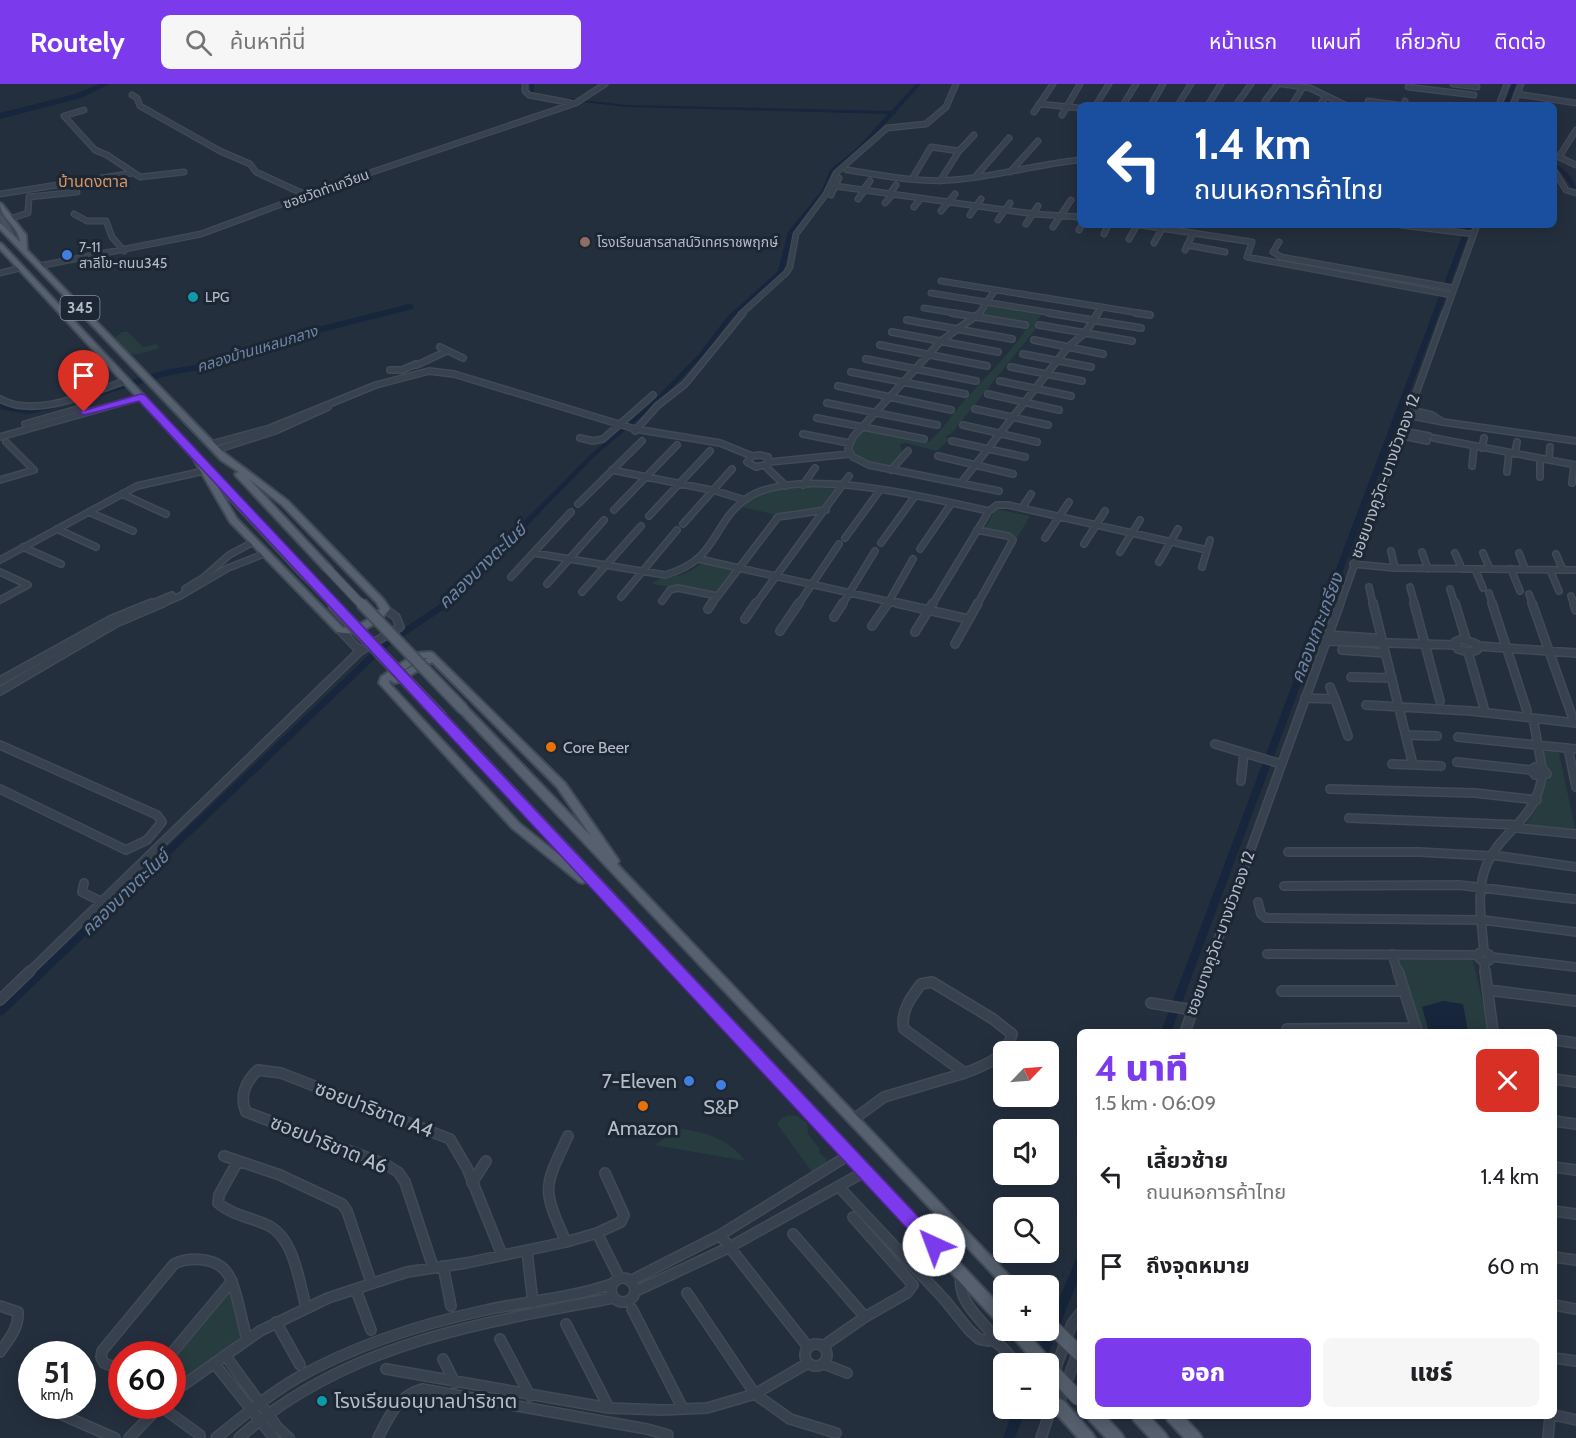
<!DOCTYPE html>
<html lang="th">
<meta charset="utf-8">
<style>
:root{--surface:#fff;--page:#f6f6f6;--text:#202124;--muted:#757577;--accent:#7c3aed}
body{margin:0;font-family:Cabin,"Noto Sans Thai",sans-serif;background:var(--page);color:var(--text);height:100vh;display:flex;flex-direction:column;font-size:22px;white-space:nowrap}
*{box-sizing:border-box;margin:0}
p{font-size:20px;color:var(--muted)}
.icon{flex:none;width:33px;height:33px;fill:none;stroke:currentColor;stroke-width:2;stroke-linecap:round;stroke-linejoin:round}
.map{position:relative;flex:1;overflow:hidden}
.panel{position:absolute;left:1077px;top:945px;width:480px;height:390px;display:flex;flex-direction:column;background:var(--surface);border-radius:9px;box-shadow:0 3px 15px #0003}
.panel>*{flex:none}
.guide{position:absolute;left:1077px;top:18px;width:480px;height:126px;border-radius:9px;box-shadow:0 3px 15px #0003;background:#1a4fa0;color:#fff;overflow:hidden}
.needle{width:39px;rotate:65deg}
.buttons{position:absolute;left:993px;top:957px;display:grid;gap:12px}
.buttons a{display:grid;place-items:center;width:66px;height:66px;border-radius:9px;background:var(--surface);box-shadow:0 3px 15px #0003;font-size:30px}
.speed{position:absolute;left:18px;top:1257px;display:flex;gap:12px;font-size:30px;font-weight:700;text-align:center}
.speed>*{display:grid;place-content:center;width:78px;height:78px;border-radius:50%;background:var(--surface);box-shadow:0 3px 15px #0003;line-height:1}
.speed small{font-size:15px;font-weight:400}
.speed .limit{border:9px solid #d22;background:#fff;color:#111}
.pin{position:absolute;display:grid;place-items:center;width:51px;height:51px;color:#fff;margin:-62px -26px;border-radius:50% 50% 50% 0;rotate:-45deg;box-shadow:0 0 6px #0007}
.pin .icon{rotate:45deg}
.me{position:absolute;width:66px;margin:-33px;rotate:317deg;stroke-linejoin:round;filter:drop-shadow(0 0 4px #0008)}
.turn{display:flex;align-items:center;gap:21px;height:126px;padding:0 18px;font-size:27px}
.turn .icon{width:78px;height:78px;stroke-width:2.5}
.turn b{display:block;font-size:42px;line-height:51px}
.round{display:grid;place-items:center;flex:none;width:63px;height:63px;border-radius:9px;background:var(--page)}
.summary{display:flex;align-items:center;justify-content:space-between;height:102px;padding:0 18px}
h1{font-size:36px;font-weight:800;line-height:45px;color:var(--accent)}
.action{display:flex;gap:12px;margin-top:auto;padding:12px 18px}
.action a{flex:1;height:69px;border-radius:9px;background:var(--accent);color:#fff;font-size:24px;font-weight:800;line-height:69px;text-align:center}
.action a+a{background:var(--page);color:var(--text)}
ul{padding:0;list-style:none}
li{display:flex;align-items:center;gap:18px;height:90px;padding:0 18px}
li div{flex:1}
li b{display:block;font-size:22px}
li em{font-style:normal}
header{display:flex;align-items:center;gap:36px;box-sizing:border-box;height:84px;padding:0 30px;background:var(--accent);color:#fff}
header strong{font-size:28px}
nav{display:flex;gap:33px;margin-inline-start:auto;font-size:21px}
.search{width:420px;height:54px;background:var(--page);display:flex;align-items:center;gap:15px;box-sizing:border-box;padding:0 21px;border-radius:9px;color:var(--muted);font-size:22px}
.map>svg:first-child{display:block}
</style>
<header>
<strong>Routely</strong>
<div class="search"><svg class="icon" aria-label="search" viewBox="0 0 24 24"><circle cx="10" cy="10" r="6"/><path d="M15 15l6 6"/></svg>ค้นหาที่นี่</div>
<nav><a>หน้าแรก</a><a>แผนที่</a><a>เกี่ยวกับ</a><a>ติดต่อ</a></nav>
</header>
<div class="map">
<svg width="1576" height="1354" viewBox="0 0 1576 1354">
<rect width="100%" height="100%" fill="#242f3e"/>
<path fill="#263c3f" d="M991,220L1043,229L1035,239L1039,241L952,349L945,353L950,355L937,367L906,359L900,360L903,371L891,383C876,380 852,379 852,359L866,345L929,358C945,344 956,324 971,309C991,288 1012,267 1028,242L981,232Z
M122,248H128L143,263L157,260L159,264L139,270H130L114,254Z
M788,402H836L819,428L772,433L773,430L741,423C751,408 772,406 788,402Z
M996,425L1030,432L1017,454L983,447Z
M701,479L735,486L715,511L652,500C664,489 683,497 701,479Z
M1537,663L1558,665L1576,748L1524,743L1536,726L1544,694Z
M1389,871L1468,872L1473,877L1490,948H1412Z
M789,1031L797,1032L807,1039L808,1050L820,1065L819,1068L827,1076L824,1084L815,1092L777,1040L782,1034Z
M679,1044C707,1049 727,1054 746,1077L654,1061C664,1057 669,1048 679,1044Z
M232,1197L247,1255L172,1308V1270Z"/>
<path fill="#17263c" d="M1443,917L1463,920L1468,948H1429L1422,923Z"/>
<g fill="none" stroke-linecap="round" stroke-linejoin="round">
<path fill="#17263c" fill-rule="evenodd" d="M530,0H534V9L539,11L627,21L891,27L916,0H921L896,28V30H894L861,66L834,88L827,106L794,148L783,189L732,234L702,273L653,323L595,372L449,522L385,565L3,931L0,932V923L379,561L443,518L591,370L649,321L698,271L728,232L778,187L788,148L822,106L830,86L857,64L888,30L627,23L538,13L530,10Z
M1512,0H1516L1508,21H1504Z
M1554,79C1564,85 1576,95 1576,108L1574,107L1561,88L1554,83Z
M1466,141H1472L1171,948H1161Z
M1080,1174V1191L1045,1278L1044,1280H1034L1033,1278L1046,1246H1048V1241L1075,1178L1076,1175Z
M1014,1324H1026L1015,1354H1003Z"/>
<path fill="#17263c" fill-rule="evenodd" d="M99,0H110L81,14L0,35V29L75,10Z
M409,220L413,221V225L290,256L213,284L170,291L82,317L76,314L78,312L165,286L207,279L282,252Z
M59,317L63,318V322L28,330L0,325V319L28,324Z"/>
<g stroke="#414a57" stroke-width="7">
<path id="street-far3" d="M525,0V7L529,11L571,19
M1282,0L1310,4L1345,21
M1453,0L1477,3
M1408,3L1474,11
M1517,10L1576,19
M132,11L137,14L140,22L220,67L250,80L256,88L306,111
M1265,17L1278,0
M1368,17L1398,21
M1500,18L1507,0
M1039,20L1080,24
M1096,21L1109,0
M1123,21L1136,0
M1151,21L1163,0
M1178,21L1191,0
M1208,21L1221,0
M1236,21L1251,0
M1292,21L1303,3
M1320,21L1326,12
M1403,21L1405,17
M1513,21L1521,0
M84,26L64,32L95,66L107,71L140,93L184,88
M1034,28L1053,0
M1062,31L1080,0
M1576,46L1559,73L1576,81
M847,86C882,91 917,99 952,96C995,93 1037,80 1080,76
M1554,86L1566,106L1576,109
M1010,88L1038,57
M975,93L1009,54
M839,94L835,102L1034,130L1080,133
M912,95L931,63L959,67
M940,97L959,67L974,51
M863,106L870,97
M0,110L133,89
M890,110L896,101
M831,111L835,102
M858,115L865,106
M885,119L893,110
M914,123L921,114
M941,127L955,110
M74,130L87,137H106L112,153L124,167
M970,131L981,115
M12,134L28,129L29,113L77,108
M998,136L1010,119
M1026,140L1038,122
M1140,141L1252,158L1247,173L1451,211
M1400,141L1473,150
M1053,143L1071,116
M1079,146L1082,141
M1104,150L1108,141
M1129,155L1137,141
M1279,158L1273,168L1281,173L1454,204
M1154,159L1164,141
M1187,161L1225,168
M1185,166L1193,149
M39,182L201,150L328,103L576,19L605,0
M0,189L20,184
M941,197L1145,230
M931,209L1058,230
M924,224L961,230
M741,230L786,189L790,183L796,150L826,110L836,89L887,44L926,40L946,23L956,0
M979,230L995,206
M1097,230L1102,223
M1445,230L1477,141"/>
</g>
<g stroke="#414a57" stroke-width="8">
<path id="street-far2" d="M952,229L1025,241
M980,229L941,257L853,353L848,365L853,373L869,381L999,407
M1049,229L1141,244
M1136,229L1150,231
M907,236L1012,255
M1039,241L1132,257
M892,248L998,268
M1034,256L1103,270
M880,261L987,282
M440,263L463,274
M1023,270L1091,283
M866,275L976,297
M417,281L447,267
M1011,283L1082,297
M390,286H402L416,280
M851,288L965,310
M1000,297L1071,312
M838,302L951,326
M988,310L1059,326
M0,315C34,335 90,309 125,297
M827,319L937,341
M975,325L1048,341
M1408,331L1443,338L1432,331L1410,326
M817,334L924,355
M1443,338L1576,357
M25,340L81,324
M963,341L1037,358
M635,347L657,322L685,300L743,229
M1402,347L1429,352
M803,350L849,359
M0,353L142,313
M1408,353L1427,357
M580,354L593,357L603,355L653,311
M1434,354L1576,381
M952,357L1025,373
M211,360L270,344L376,301L429,287L454,290L635,345L720,359L752,372
M1482,364L1484,354
M216,366L275,347L328,323
M1515,370L1517,358
M760,371L768,373V380L756,383L747,378L752,372Z
M938,372L1013,390
M1540,375V393
M1549,376L1550,363
M770,378L850,370
M765,382L786,402
M1472,382L1474,362
M612,386L716,407L745,416
M891,386L908,367
M1507,388L1509,369
M0,396L34,386L6,358
M961,399L1068,263L1085,249L1098,229
M1572,399L1574,381
M803,401L815,384
M122,410L166,430
M578,420L642,357
M1022,424L1031,410
M614,426L677,361
M89,428L133,447
M649,432L710,367
M683,440L732,385
M57,445L96,463
M845,454L880,406
M1045,454L1069,418
M881,459L915,412
M1084,460L1105,427
M23,463L61,480
M920,465L951,420
M1391,467L1395,484
M1120,468L1140,436
M1422,468L1428,485
M534,469L665,491C719,476 711,440 746,415C795,379 932,415 989,427
M1455,469L1462,485
M1483,469L1490,485
M1519,469L1525,485
M1556,470L1563,486
M699,475L904,521
M0,476L137,402L204,387
M1159,478L1178,445
M1353,480L1395,484L1576,486
M1202,483L1210,456
M1475,485L1483,504
M1511,485L1520,507
M1550,486L1559,507
M0,488L28,501L0,516
M511,493L571,428
M547,500L604,436
M1369,503L1373,521
M1410,503L1415,521
M185,505L203,494L229,471L255,457
M1450,505L1455,521
M582,508L641,442
M1489,509L1493,521
M1529,510L1533,521
M1571,512L1574,521
M621,513L677,446
M662,517L670,506L678,504L717,512
M148,521L172,511
M159,521L180,512L228,484L266,469
M711,521L778,433L826,426
M755,521L849,392
M798,521L839,460
M842,521L875,467
M887,521L913,475
M932,521L989,427L997,421H1008L1207,466
M977,521L1013,456L1008,452L977,446
M1340,521L1445,229"/>
</g>
<g stroke="#414a57" stroke-width="10">
<path id="street-far1" d="M897,519L968,535
M1373,519L1413,681
M1414,519L1440,617
M1455,519L1466,555
M1492,519L1527,627
M1532,519L1572,632
M1574,519L1576,526
M708,525L712,519
M834,533L843,519
M745,535L756,519
M872,542L888,519
M340,546L360,567
M780,547L799,519
M915,548L933,519
M1328,551L1373,554L1378,557
M1462,555L1476,560L1477,566L1468,568L1458,565L1455,558Z
M1326,557L1455,561
M955,560L978,519
M1478,562L1576,569
M1342,566L1385,569
M1468,568L1484,624
M1351,593L1392,594
M0,597L110,536L152,519
M1330,603L1335,615
M0,607L116,539L163,519
M1305,614L1335,615L1348,652
M1366,621L1471,627L1576,639
M1533,634L1542,684
M1406,651L1437,652
M1458,653L1576,665
M1215,660L1281,680
M0,661L157,731L162,738L147,756L126,766L0,705
M1568,664L1576,703
M1457,678L1531,686
M1392,680L1441,682
M1535,683L1542,684L1547,690L1535,691L1531,686Z
M1241,697L1244,669
M1330,705L1475,709L1537,716
M1349,734L1520,741
M1517,744L1576,750
M1288,768H1419L1491,772
M1492,771L1576,783
M84,799L82,808L102,818
M1284,802L1459,801L1574,815
M1258,818L1261,830L1266,834L1483,836L1576,848
M1482,867L1489,870L1491,874L1489,877H1482L1476,871Z
M1484,867C1482,839 1475,807 1487,780C1503,744 1535,738 1542,692
M1267,870L1476,871
M1392,870L1398,889
M1491,873L1576,883
M1484,877L1485,889
M28,889L360,567L400,543L396,533L385,525
M1206,889L1340,519"/>
</g>
<g stroke="#414a57" stroke-width="12">
<path id="street" d="M1398,887L1417,947
M1485,887L1493,948
M932,898L993,935L1012,950C1007,973 986,981 965,989L904,945C900,928 911,913 921,900Z
M1488,906L1576,917
M1282,907H1404
M0,916L30,887
M1151,919L1193,926
M1287,945L1416,944
M1185,948L1207,887
M1554,956L1576,959
M1554,995L1576,998
M854,1035L884,1013L965,989
M1554,1037L1576,1040
M224,1072L280,1091L342,1120L347,1127L371,1198
M238,1077L219,1111L218,1119C232,1131 249,1133 265,1140C294,1151 299,1197 306,1223
M1554,1083L1576,1086
M472,1099L486,1077
M839,1103L944,1215L969,1246L979,1255L989,1257L991,1249C976,1230 957,1216 961,1190
M1554,1127L1576,1130
M597,1149L618,1191
M793,1150L865,1233
M720,1151L808,1263
M566,1158C542,1104 543,1105 568,1052
M527,1167L533,1219
M1554,1173L1576,1176
M443,1182L451,1222
M433,1183L405,1098L398,1088L385,1080L246,1028C239,1012 246,997 258,986L281,989L450,1055L467,1084L502,1171
M611 1206a12 12 0 1 1 24 0a12 12 0 1 1-24 0Z
M630,1197L720,1151L849,1071
M356,1206L371,1246
M636,1207L730,1163L864,1088
M687,1209L755,1310L790,1335L836,1349
M1554,1221L1576,1225
M0,1222L18,1228C19,1244 9,1255 0,1268
M632,1225L683,1325
M276,1238L300,1281
M566,1240L609,1324
M500,1255L530,1312
M991,1255L1002,1263L1017,1280
M805 1271a11 11 0 1 1 22 0a11 11 0 1 1-22 0Z
M823,1262L865,1233L907,1209L913,1201L853,1133
M171,1270L232,1197
M225,1271L278,1344L289,1354
M1554,1274L1576,1277
M443,1275L455,1299
M214,1279L274,1354
M824,1280L847,1289
M386,1285L609,1324L662,1326L707,1324L755,1310L808,1279
M122,1286L104,1279L101,1273L102,1267L174,1180C190,1172 219,1173 229,1192C237,1205 242,1239 247,1255
M1048,1305L1072,1240L1080,1229
M172,1309L260,1247L328,1214L407,1188L466,1179L566,1158L597,1149L621,1138L624,1131L605,1089
M160,1322L200,1351
M1051,1325L1058,1321L1078,1268
M51,1326L115,1354
M1554,1331L1576,1336
M129,1354L160,1322
M216,1354C242,1333 268,1311 297,1294C355,1261 421,1240 486,1226C528,1217 571,1214 612,1200
M239,1354C346,1259 478,1240 613,1214
M378,1354C389,1333 397,1312 422,1305L647,1345L668,1351
M1041,1354L1051,1325L1048,1317
M1548,1354L1550,1332"/>
</g>
<g stroke="#414a57" stroke-width="3">
<path id="secondary" d="M0,130L3,132L17,156L16,157L11,156L0,137Z"/>
</g>
<g stroke="#414a57" stroke-width="4">
<path id="primary" d="M0,119L2,120L26,151L27,166L223,368L288,417L384,516L390,525C377,541 358,553 337,548L230,438L193,374L0,165V159L2,160L198,369L208,386H213L309,490L311,492L309,494H303L216,400L237,435L343,544C358,544 370,535 380,525L377,519L282,421L249,395L332,484L327,487L324,486L236,392L235,390L239,388L221,376L0,145V139L20,158C19,142 0,134 0,119Z
M430,568L433,569L565,699L617,774L619,777L617,780L1019,1202H1004L459,627L458,625L459,623H467L591,752L557,703L432,578L399,598L395,599L390,596L389,599L520,740L573,782L437,634L438,632H446L1004,1226V1242L999,1240L587,797L583,799L579,798L512,744L379,599L381,593L416,569ZM421,574H428L400,589Z
M1007,1246H1024L1051,1276L1053,1280L1051,1284L1048,1285V1280H1036Z
M1058,1314L1063,1316L1092,1349L1095,1354H1078L1053,1326L1051,1321L1053,1316Z
M1088,1332H1105L1121,1349L1124,1354H1106L1090,1337Z
M1132,1332H1149L1165,1349L1168,1354H1150L1134,1337Z
M1166,1332H1183L1199,1349L1202,1354H1184L1168,1337Z"/>
</g>
<use href="#street-far3" stroke="#38414e" stroke-width="4.5"/>
<use href="#street-far2" stroke="#38414e" stroke-width="5"/>
<use href="#street-far1" stroke="#38414e" stroke-width="7"/>
<use href="#street" stroke="#38414e" stroke-width="9"/>
<use href="#secondary" fill="#465061" fill-rule="evenodd"/>
<use href="#primary" fill="#56606e" fill-rule="evenodd"/>
<g stroke="#414a57" stroke-width="10" stroke-linecap="butt">
<path id="primary-bridge-far2" d="M327,484L362,521
M306,492L334,521"/>
</g>
<g stroke="#414a57" stroke-width="14" stroke-linecap="butt">
<path id="primary-bridge-far1" d="M332,519L442,634
M361,519L463,625"/>
</g>
<g stroke="#414a57" stroke-width="16" stroke-linecap="butt">
<path id="primary-bridge" d="M1048,1239L1080,1270
M1048,1283L1079,1315"/>
</g>
<use href="#primary-bridge-far2" stroke="#56606e" stroke-width="8"/>
<use href="#primary-bridge-far1" stroke="#56606e" stroke-width="10"/>
<use href="#primary-bridge" stroke="#56606e" stroke-width="14"/>
</g>
<path fill="#7c3aed" stroke="#51269a" stroke-width="1.5" d="M141,310L145,311L940,1156L943,1161L940,1166L934,1168L927,1166L139,317L84,331L79,328Z"/>
<circle fill="#8d6e63" stroke="#1d2633" stroke-width="2" cx="585" cy="158" r="6"/>
<g fill="#3f7fe0" stroke="#1d2633" stroke-width="2">
<circle cx="67" cy="171" r="6"/>
<circle cx="689" cy="997" r="6"/>
<circle cx="721" cy="1001" r="6"/>
</g>
<g fill="#0f9aa8" stroke="#1d2633" stroke-width="2">
<circle cx="193" cy="213" r="6"/>
<circle cx="322" cy="1317" r="6"/>
</g>
<g fill="#e8710a" stroke="#1d2633" stroke-width="2">
<circle cx="551" cy="663" r="6"/>
<circle cx="643" cy="1022" r="6"/>
</g>
<g text-anchor="middle" dominant-baseline="central" stroke-width="6" stroke-linejoin="round" paint-order="stroke">
<g font-size="14" fill="#b4bcc9" stroke="#1d2633">
<text transform="translate(326 105) rotate(-20)">ซอยวัดท่าเกวียน</text>
</g>
<g font-size="14" fill="#b4bcc9" stroke="#1d2633" text-anchor="start">
<text x="597" y="158">โรงเรียนสารสาสน์วิเทศราชพฤกษ์</text>
<text x="79" y="163">7-11<tspan x="79" dy="16">สาลีโข-ถนน345</tspan></text>
<text x="205" y="213">LPG</text>
</g>
<rect fill="#1d2633" stroke="#878f9c" stroke-width="1.5" x="60.5" y="212" width="39" height="24" rx="4.5"/>
<g font-size="15" font-weight="bold" fill="#b4bcc9">
<text x="80" y="224">345</text>
</g>
<g font-size="15" font-style="italic" fill="#6d86a8" stroke="#1d2633">
<text transform="translate(257 265) rotate(-17)">คลองบ้านแหลมกลาง</text>
</g>
<g font-size="16" fill="#d59563" stroke="#1d2633">
<text x="93" y="97">บ้านดงตาล</text>
</g>
<g font-size="16" fill="#b4bcc9" stroke="#1d2633">
<text transform="translate(1385 392) rotate(-70)">ซอยบางคูวัด-บางบัวทอง 12</text>
<text transform="translate(1220 849) rotate(-70)">ซอยบางคูวัด-บางบัวทอง 12</text>
</g>
<g font-size="16" fill="#b4bcc9" stroke="#1d2633" text-anchor="start">
<text x="563" y="663">Core Beer</text>
</g>
<g font-size="18" font-style="italic" fill="#6d86a8" stroke="#1d2633">
<text transform="translate(482 482) rotate(-44)">คลองบางตะไนย์</text>
<text transform="translate(1317 544) rotate(-69)">คลองเกาะเกรียง</text>
<text transform="translate(125 809) rotate(-44)">คลองบางตะไนย์</text>
</g>
<g font-size="20" fill="#b4bcc9" stroke="#1d2633">
<text x="677" y="997" text-anchor="end">7-Eleven</text>
<text x="721" y="1023">S&amp;P</text>
<text x="643" y="1044">Amazon</text>
<text x="334" y="1317" text-anchor="start">โรงเรียนอนุบาลปาริชาต</text>
</g>
<g font-size="20" fill="#b4bcc9" stroke="#1d2633">
<text transform="translate(374 1025) rotate(21)">ซอยปาริชาต A4</text>
<text transform="translate(329 1060) rotate(22)">ซอยปาริชาต A6</text>
</g>
</g>
</svg>
<div class="buttons">
<a><svg class="needle" viewBox="-14 -14 28 28"><path d="M0-13l5 13h-10z" fill="#e53935"/><path d="M0 13l5-13h-10z" fill="#757577"/></svg></a>
<a><svg class="icon" aria-label="sound" viewBox="0 0 24 24"><path d="M4 9h4l5-4v14l-5-4H4zM17 9q2 3 0 6"/></svg></a>
<a><svg class="icon" aria-label="search" viewBox="0 0 24 24"><circle cx="10" cy="10" r="6"/><path d="M15 15l6 6"/></svg></a>
<a>+</a>
<a>−</a>
</div>
<div class="speed"><div>51<small>km/h</small></div><div class="limit">60</div></div>
<div class="pin" style="left:84px;top:328px;background:#d93025"><svg class="icon" aria-label="arrive" viewBox="0 0 24 24"><path d="M6 21V4h12l-3 4 3 4H6"/></svg></div>
<svg class="me" style="left:934px;top:1161px" viewBox="-20 -20 40 40"><circle r="19" fill="#fff"/><path d="M0-13L10 11 0 6-10 11z" fill="#7c3aed"/></svg>
<div class="guide">
<div class="turn"><svg class="icon" aria-label="left" viewBox="0 0 24 24"><path d="M17 20v-9H6M10 6l-5 5 5 5"/></svg><div><b>1.4 km</b>ถนนหอการค้าไทย</div></div>
</div>
<section class="panel">
<div class="summary"><div><h1>4 นาที</h1><p>1.5 km · 06:09</p></div><a class="round" style="background:#d93025;color:#fff"><svg class="icon" aria-label="close" viewBox="0 0 24 24"><path d="M6 6l12 12M18 6L6 18"/></svg></a></div>
<ul>
<li><svg class="icon" aria-label="left" viewBox="0 0 24 24"><path d="M17 20v-9H6M10 6l-5 5 5 5"/></svg><div><b>เลี้ยวซ้าย</b><p>ถนนหอการค้าไทย</p></div><em>1.4 km</em></li>
<li><svg class="icon" aria-label="arrive" viewBox="0 0 24 24"><path d="M6 21V4h12l-3 4 3 4H6"/></svg><div><b>ถึงจุดหมาย</b></div><em>60 m</em></li>
</ul>
<div class="action"><a>ออก</a><a>แชร์</a></div>
</section>
</div>
